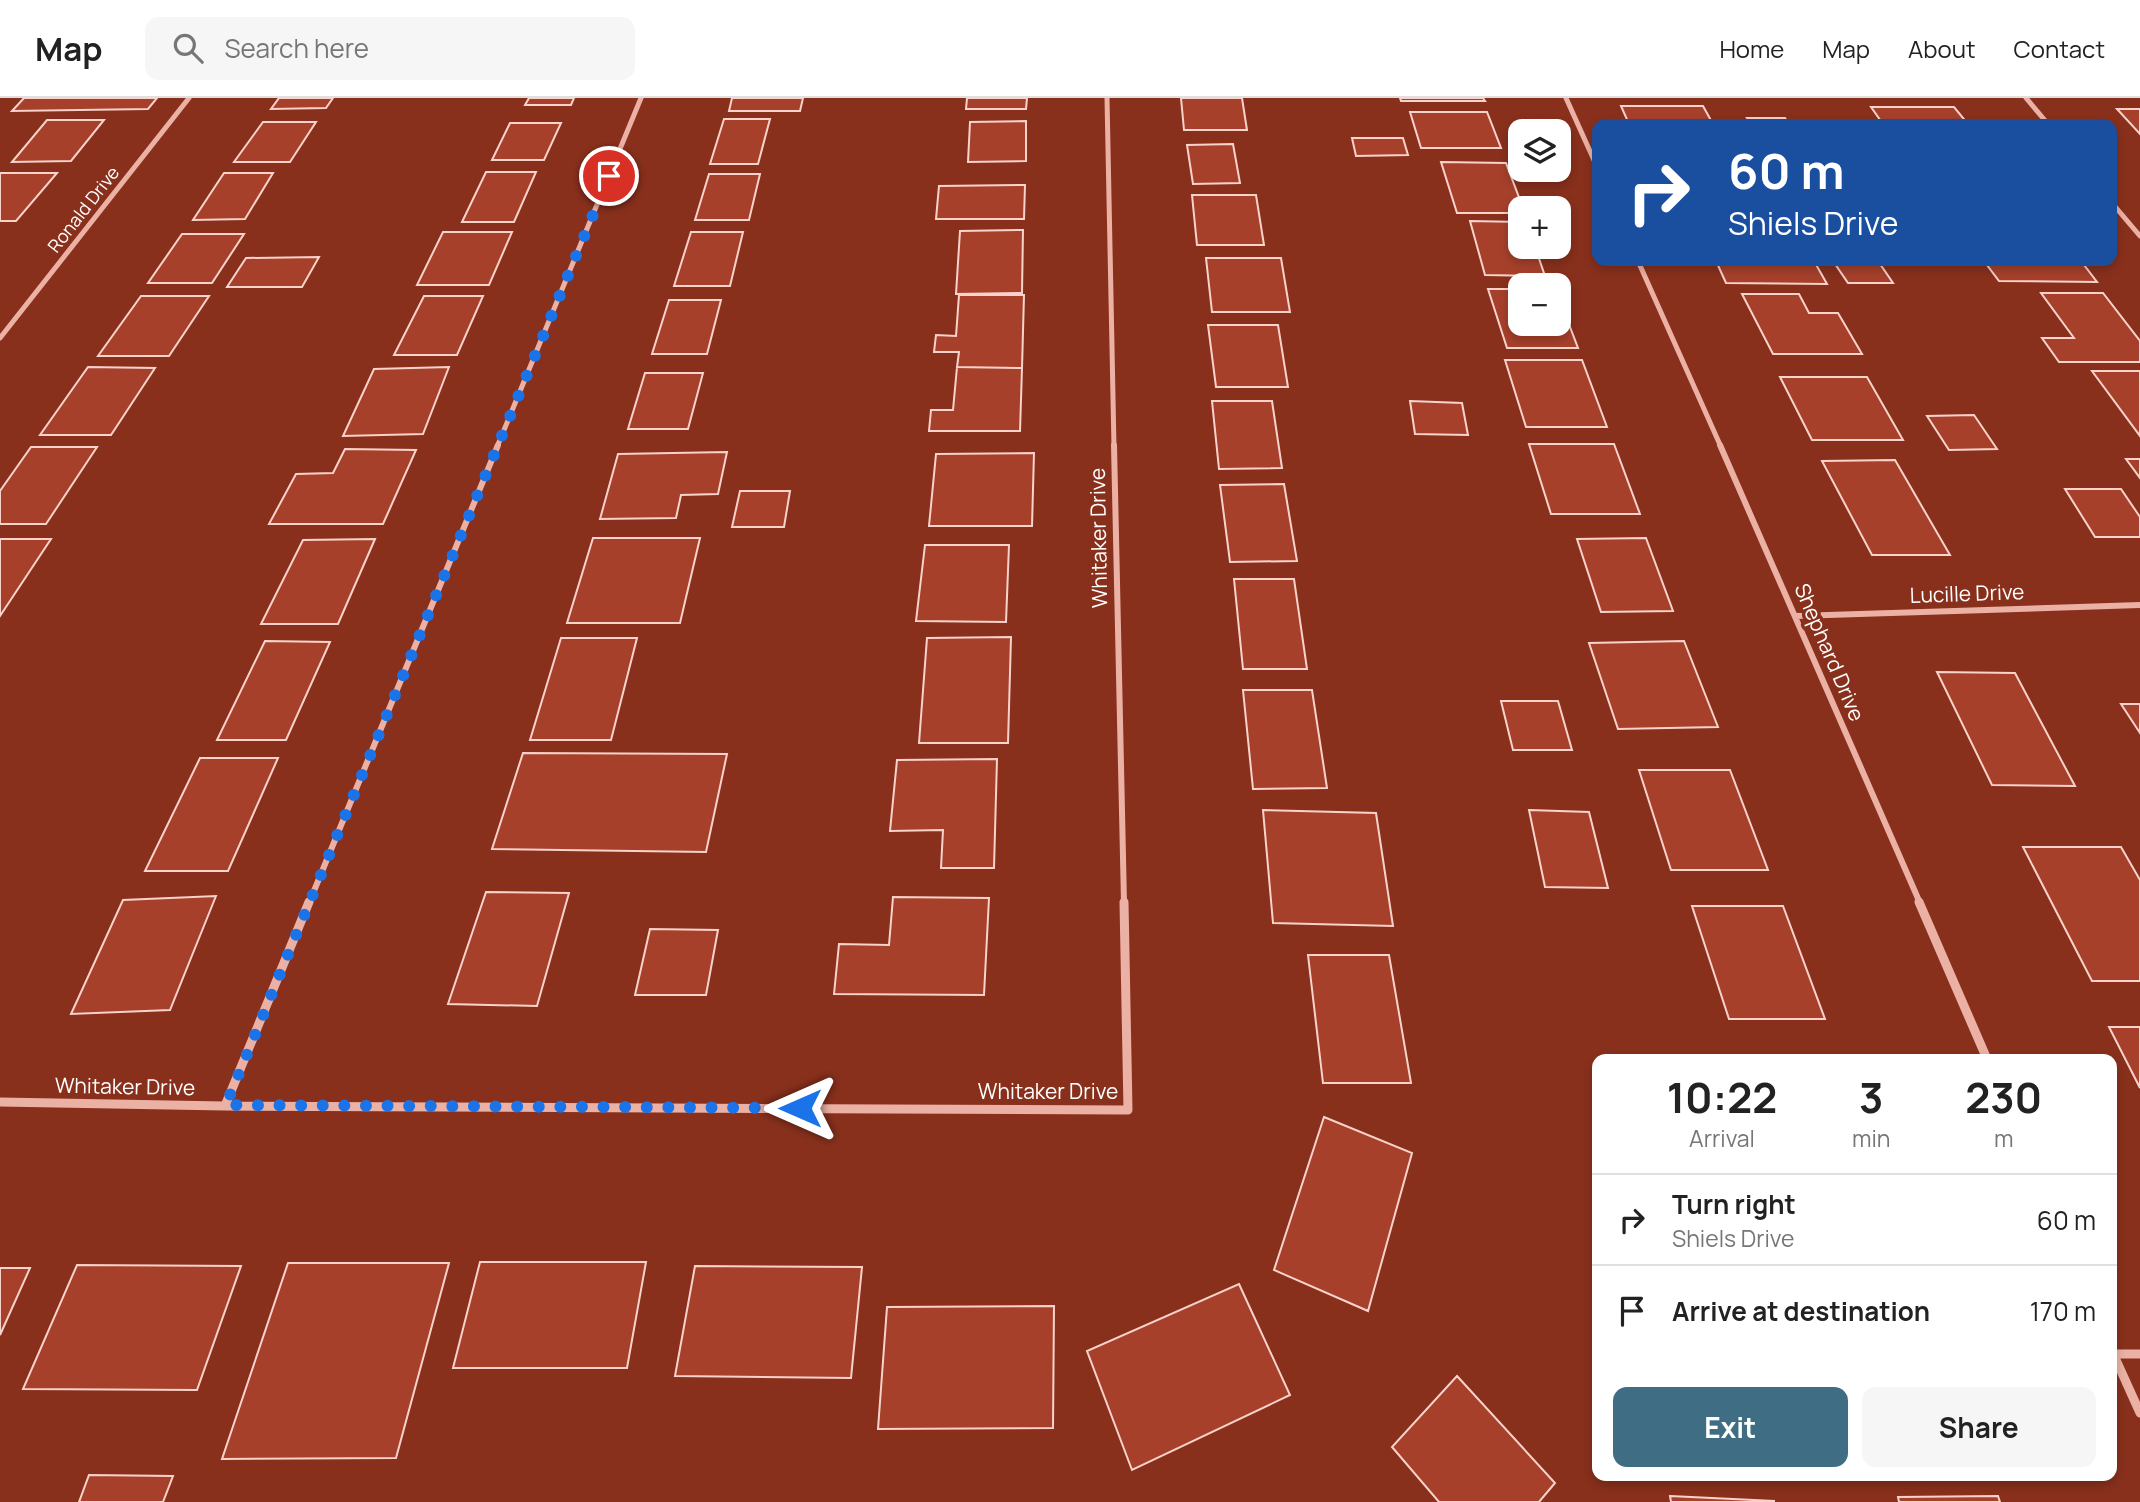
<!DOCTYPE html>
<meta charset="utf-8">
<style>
:root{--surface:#fff;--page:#f6f6f6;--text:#222;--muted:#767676;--line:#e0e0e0;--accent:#3f6e84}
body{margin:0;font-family:Manrope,sans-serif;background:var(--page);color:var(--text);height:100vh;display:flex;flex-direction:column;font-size:26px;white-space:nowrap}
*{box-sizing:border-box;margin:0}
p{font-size:23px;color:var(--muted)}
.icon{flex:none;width:38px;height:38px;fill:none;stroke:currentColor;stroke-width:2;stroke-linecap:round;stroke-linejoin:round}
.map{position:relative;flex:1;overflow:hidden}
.drawer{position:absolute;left:1592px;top:956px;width:525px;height:427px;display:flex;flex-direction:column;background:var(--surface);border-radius:14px;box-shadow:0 4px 10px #0003}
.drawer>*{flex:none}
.guide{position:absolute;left:1592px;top:21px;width:525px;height:147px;border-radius:14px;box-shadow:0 4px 10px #0003;background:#1a4fa0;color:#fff;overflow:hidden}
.tools{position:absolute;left:1508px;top:21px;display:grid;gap:14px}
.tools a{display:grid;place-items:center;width:63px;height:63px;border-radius:14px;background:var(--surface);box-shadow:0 4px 10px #0003;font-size:35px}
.pin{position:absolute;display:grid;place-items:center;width:60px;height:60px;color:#fff;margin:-30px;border:4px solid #fff;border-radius:50%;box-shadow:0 2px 7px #0007}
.me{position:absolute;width:77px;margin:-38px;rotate:270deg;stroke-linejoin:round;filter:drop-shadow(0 0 5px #0008)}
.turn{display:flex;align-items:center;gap:24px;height:147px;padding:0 21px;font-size:32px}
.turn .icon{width:91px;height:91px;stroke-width:2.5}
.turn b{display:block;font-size:49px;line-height:60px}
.eta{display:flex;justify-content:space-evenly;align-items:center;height:119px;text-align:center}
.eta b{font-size:42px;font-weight:700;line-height:49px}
.cta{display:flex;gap:14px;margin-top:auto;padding:14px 21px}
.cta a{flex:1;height:80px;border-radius:14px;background:var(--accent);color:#fff;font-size:28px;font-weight:700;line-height:80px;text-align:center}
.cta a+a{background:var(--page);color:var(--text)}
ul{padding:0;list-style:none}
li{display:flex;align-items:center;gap:21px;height:91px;padding:0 21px;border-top:2px solid var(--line)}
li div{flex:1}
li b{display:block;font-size:26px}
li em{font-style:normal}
header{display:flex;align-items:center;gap:42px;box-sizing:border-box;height:98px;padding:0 35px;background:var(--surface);border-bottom:2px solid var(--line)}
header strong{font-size:33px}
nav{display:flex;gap:38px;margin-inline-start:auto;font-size:24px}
.search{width:490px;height:63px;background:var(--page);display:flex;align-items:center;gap:18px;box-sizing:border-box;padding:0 24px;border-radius:14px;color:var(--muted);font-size:26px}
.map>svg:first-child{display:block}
</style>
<header>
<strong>Map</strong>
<div class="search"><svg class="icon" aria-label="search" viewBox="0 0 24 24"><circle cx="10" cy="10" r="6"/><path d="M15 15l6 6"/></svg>Search here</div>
<nav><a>Home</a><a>Map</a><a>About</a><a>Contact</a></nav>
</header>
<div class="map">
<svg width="2140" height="1404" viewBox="0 0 2140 1404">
<rect width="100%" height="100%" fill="#88301c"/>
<path fill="#a6402b" stroke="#f9d2cb" stroke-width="2" d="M24,0H157L148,11L12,13Z
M279,0H333L326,10L271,11Z
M529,0H574L571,7H525Z
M732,0H803L800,13H729Z
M967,0H1027L1026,11H966Z
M1181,0H1242L1247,32H1184Z
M1400,0H1483L1485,3H1401Z
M1621,8H1703L1713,26H1629Z
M1871,9H1954L1968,26H1883Z
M2117,11H2140V36Z
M1410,14H1487L1501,50H1421Z
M1747,20H1785L1789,26H1751Z
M724,21H770L758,66H710Z
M47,22H104L71,63L12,64Z
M1026,23V63L968,64L970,24Z
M263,24H316L290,64H234Z
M510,25H561L544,62H492Z
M1352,40H1403L1408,57L1356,58Z
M1233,46L1240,85L1193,86L1187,47Z
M1441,64L1506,65L1523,110L1521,115H1457Z
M486,74H536L514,124H462Z
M0,75H57L16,123H0Z
M224,75H273L245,121L193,122Z
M709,76H760L749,122H695Z
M1025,87L1024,121H936L939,88Z
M1192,97H1256L1264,147H1197Z
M1470,123L1521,124V149H1535L1545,178L1485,177Z
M1023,132L1022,195L956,196L960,133Z
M443,134H512L489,187H417Z
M691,134H743L730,188H674Z
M182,136H244L212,185H148Z
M319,159L302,189H227L246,160Z
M1206,160H1281L1290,214H1212Z
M1716,163H1814L1827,186L1726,185Z
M1833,163H1878L1893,185H1848Z
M1984,163H2081L2097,184L1999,183Z
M1488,191H1521V226H1559V200L1578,250H1507Z
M2041,195H2103L2140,243V264H2059L2042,240H2074Z
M1742,196H1799L1809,215H1838L1862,256H1773Z
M959,197H1024L1022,270L957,269L959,254H934L936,237L956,238Z
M141,198H209L169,258H98Z
M424,198H483L457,257H394Z
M669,202H721L707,256H652Z
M1208,227H1278L1288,289H1216Z
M1505,262H1582L1607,329H1526Z
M88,269L155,270L111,337H40Z
M449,269L423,336L343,338L374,271Z
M957,269L1022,270L1020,333H929L931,312H953Z
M2092,273H2140V338Z
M645,275H703L688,331H628Z
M1780,279H1867L1903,342H1812Z
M1212,303H1272L1282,370L1219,371Z
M1410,303L1462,305L1468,337L1415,336Z
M1974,317L1997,351L1949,352L1927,318Z
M1529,346H1614L1640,416H1551Z
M31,349H97L46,426H0V393Z
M345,351L416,352L383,426H269L296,376L333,375Z
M727,354L718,396L681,397L676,420L600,421L618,356Z
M1034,355L1032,428H929L936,356Z
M2126,361H2140V380Z
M1895,362L1950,457H1872L1822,363Z
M1284,386L1297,463L1230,464L1220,387Z
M2065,391H2121L2140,419V439H2095Z
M740,393H790L784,429H732Z
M593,440H700L680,525H567Z
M1646,440L1673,513L1601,514L1577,441Z
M0,441H51L0,518Z
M375,441L338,526H261L303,442Z
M925,447H1009L1006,524L916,523Z
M1234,481H1294L1307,571H1243Z
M1011,539L1008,645H919L927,540Z
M561,540H637L611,642H530Z
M265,543L330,544L286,642H217Z
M1684,543L1718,629L1618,631L1589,545Z
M1937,574L2015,575L2075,688L1992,687Z
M1243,592H1312L1327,690L1253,691Z
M1501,603H1558L1572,652H1513Z
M2121,606H2140V635Z
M523,655L727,656L706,754L492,751Z
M200,660H278L228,773H145Z
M997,661L994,770H941L943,732L890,733L897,662Z
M1639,672H1730L1768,772H1671Z
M1263,712L1376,715L1393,828L1273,825Z
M1529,712L1589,714L1608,790L1545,789Z
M2023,749H2121L2140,782V883H2092Z
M486,794L569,795L537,908L448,906Z
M216,798L170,912L71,916L123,802Z
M893,799L989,800L984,897L834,896L839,846L889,847Z
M1692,808H1783L1825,921H1729Z
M650,831L718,832L706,897H635Z
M1308,857H1389L1411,985H1323Z
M2109,929H2140V990Z
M1324,1019L1412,1055L1368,1213L1274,1172Z
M480,1164H646L627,1270H453Z
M288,1165H449L396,1360L222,1361Z
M77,1167L241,1168L197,1292L23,1291Z
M695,1168L862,1169L851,1280L675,1278Z
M0,1170H30L0,1237Z
M1239,1186L1290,1297L1132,1372L1087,1253Z
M1054,1208L1053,1330L878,1331L887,1209Z
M1457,1278L1555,1385L1539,1404H1439L1392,1349Z
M89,1377L173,1378L163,1404H79Z
M1670,1398L1774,1403V1404H1671Z
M1998,1398L2000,1404H1899L1898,1399Z"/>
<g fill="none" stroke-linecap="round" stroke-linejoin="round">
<path stroke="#ecb1a5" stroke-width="5" d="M1107,0L1114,349
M1566,0L1598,71
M2026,0L2048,26
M2112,105L2140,138
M1638,163L1721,349
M0,240L189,0
M497,349L641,0"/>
<path stroke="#ecb1a5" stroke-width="6" d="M1114,347L1124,805
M1720,347L1920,805
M1796,518L2140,507
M309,805L498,347"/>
<path stroke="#ecb1a5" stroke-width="9" d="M1919,804L1987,961
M0,1004L225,1008L1128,1012L1124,804
M225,1008L309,804
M2112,1253L2140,1315
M2114,1256H2140"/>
</g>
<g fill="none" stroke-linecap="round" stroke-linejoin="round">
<path stroke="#1a73e8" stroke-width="12" stroke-dasharray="0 21.6" d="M609,78L226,1007L800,1010"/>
</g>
<g text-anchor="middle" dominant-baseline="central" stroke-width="7" stroke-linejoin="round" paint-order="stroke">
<g font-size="18" fill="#fff" stroke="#88301c">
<text transform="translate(83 111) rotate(-52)">Ronald Drive</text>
</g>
<g font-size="21" fill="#fff" stroke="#88301c">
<text transform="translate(1098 440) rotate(-91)">Whitaker Drive</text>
<text transform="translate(1967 495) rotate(-2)">Lucille Drive</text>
<text transform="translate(1830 554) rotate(67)">Shephard Drive</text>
<text transform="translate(125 988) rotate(1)">Whitaker Drive</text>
<text x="1048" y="993">Whitaker Drive</text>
</g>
</g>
</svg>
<div class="tools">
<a><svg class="icon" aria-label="layers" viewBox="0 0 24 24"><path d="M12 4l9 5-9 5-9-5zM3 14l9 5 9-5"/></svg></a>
<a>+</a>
<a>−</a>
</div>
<div class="pin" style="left:609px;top:78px;background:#d93025"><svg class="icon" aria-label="arrive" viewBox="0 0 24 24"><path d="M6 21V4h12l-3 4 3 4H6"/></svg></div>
<svg class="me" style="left:800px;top:1010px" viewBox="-20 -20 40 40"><path d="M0-17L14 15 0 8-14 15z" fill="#1a73e8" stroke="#fff" stroke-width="4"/></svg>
<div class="guide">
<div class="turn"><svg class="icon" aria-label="right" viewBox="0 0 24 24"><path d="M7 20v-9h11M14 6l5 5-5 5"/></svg><div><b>60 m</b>Shiels Drive</div></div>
</div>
<section class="drawer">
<div class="eta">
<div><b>10:22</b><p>Arrival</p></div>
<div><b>3</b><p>min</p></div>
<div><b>230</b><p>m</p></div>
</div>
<ul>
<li><svg class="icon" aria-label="right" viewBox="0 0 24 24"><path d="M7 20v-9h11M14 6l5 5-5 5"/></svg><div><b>Turn right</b><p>Shiels Drive</p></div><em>60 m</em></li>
<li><svg class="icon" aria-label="arrive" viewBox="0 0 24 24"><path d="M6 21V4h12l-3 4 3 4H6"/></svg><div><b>Arrive at destination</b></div><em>170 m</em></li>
</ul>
<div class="cta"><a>Exit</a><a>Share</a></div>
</section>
</div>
